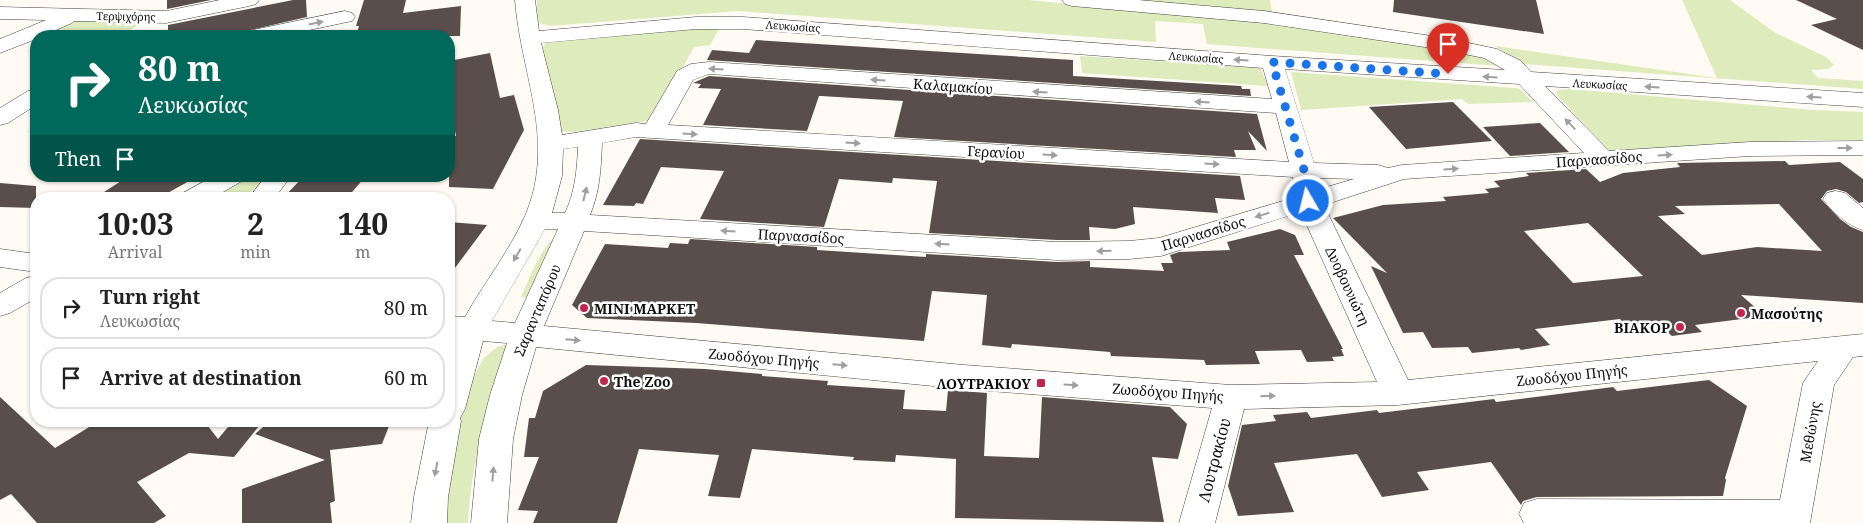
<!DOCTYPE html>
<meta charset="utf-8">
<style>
:root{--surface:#fff;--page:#f2f2f2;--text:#222;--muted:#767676;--line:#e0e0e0}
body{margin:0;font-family:"Noto Serif",serif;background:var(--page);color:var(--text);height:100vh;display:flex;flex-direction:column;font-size:19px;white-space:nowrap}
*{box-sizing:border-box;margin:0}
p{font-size:16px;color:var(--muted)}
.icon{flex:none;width:28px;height:28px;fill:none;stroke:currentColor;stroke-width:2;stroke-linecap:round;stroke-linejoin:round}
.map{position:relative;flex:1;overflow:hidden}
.sheet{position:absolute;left:30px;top:192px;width:425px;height:235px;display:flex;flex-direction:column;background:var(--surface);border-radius:20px;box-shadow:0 1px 4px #0004}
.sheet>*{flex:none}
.guide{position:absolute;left:30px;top:30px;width:425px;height:152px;border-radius:20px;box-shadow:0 1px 4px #0004;background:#00695c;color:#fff;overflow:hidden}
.pin{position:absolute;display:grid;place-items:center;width:42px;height:42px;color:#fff;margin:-51px -21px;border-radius:50% 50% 50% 0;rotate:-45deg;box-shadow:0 0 5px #0007}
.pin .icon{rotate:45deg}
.me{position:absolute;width:55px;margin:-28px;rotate:352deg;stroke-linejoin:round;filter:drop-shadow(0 0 4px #0008)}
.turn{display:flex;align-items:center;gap:18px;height:105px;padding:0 25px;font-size:22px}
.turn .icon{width:65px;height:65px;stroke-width:2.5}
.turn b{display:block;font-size:35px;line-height:42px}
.then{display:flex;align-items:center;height:48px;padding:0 25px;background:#0003;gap:10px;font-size:19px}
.eta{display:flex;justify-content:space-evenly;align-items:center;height:85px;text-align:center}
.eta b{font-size:30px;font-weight:700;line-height:35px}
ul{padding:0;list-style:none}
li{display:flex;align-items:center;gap:15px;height:62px;margin:0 10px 8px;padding:0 15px;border:2px solid var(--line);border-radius:20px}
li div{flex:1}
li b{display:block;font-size:19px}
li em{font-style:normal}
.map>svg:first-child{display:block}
</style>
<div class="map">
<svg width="1863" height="523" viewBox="0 0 1863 523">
<rect width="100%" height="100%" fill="#fffaf3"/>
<path fill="#deebbc" d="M537,0H1028L1262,22L1484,55L1500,66L1207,44L1203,24L1155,21L1156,42L738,11L550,26L539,23L537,16Z
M1109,0H1270L1272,12Z
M1682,0H1730L1774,32L1826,57L1834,65L1828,69L1811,70L1818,78L1863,81V89L1524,64L1495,46L1717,78Z
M80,19L144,21L127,32L91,36H45Z
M703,26L720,27L710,45L694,47L654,120L574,132L561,131L541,50L546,43Z
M1080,56L1260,68L1268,86L1082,73Z
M1291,72L1515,88L1520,89L1533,102L1468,104L1462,99L1301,110Z
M1571,89L1813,110L1863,112V140H1803L1610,152L1556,94L1558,90Z
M246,176H265L245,199H205Z
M561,231L529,298L521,297C532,273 540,248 561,231Z
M508,344C490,403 471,461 468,523H438L443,469L465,394L483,359L497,347Z"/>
<path fill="#594e4c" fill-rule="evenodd" d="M167,0H211L167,9Z
M293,0H306L307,17L224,36H168V25Z
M364,0H406L403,13L461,6L460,36H356L359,26H356Z
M1394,0H1536L1544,34L1393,12Z
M1796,0H1863V50L1811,25L1837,19Z
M756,40L1073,60V76L1241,86L1242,89H1250L1251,96L707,60L712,50L749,53Z
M490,53L500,98L514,95L524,130L493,189L449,187V136H456L449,100V61Z
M709,76L1257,114L1267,151L1248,131L1256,150H1234L1236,157L894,137L903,101L821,96H819L807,131L703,125L721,89L698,88L701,84L693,83Z
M1453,102L1492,141L1406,149L1369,107Z
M1540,123L1569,152L1510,156L1483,127Z
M640,139L1240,176L1245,200L1215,198L1218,213L1133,207L1135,224L1115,229L1089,227L1090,240H1057L929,233L937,181L893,178L892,183L839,179L824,227L700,219L724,171L661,167L643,204L636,203L634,206L603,205Z
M1785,161L1789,165L1840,162L1863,179V202L1859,203L1846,192L1836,189L1827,191L1821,199L1840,219L1851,227L1863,232V303L1741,295L1765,316L1695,325L1702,332L1672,336L1665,330L1633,333L1620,319L1535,329L1550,345L1521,350L1519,348L1472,353L1468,347L1432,348L1423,332L1403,333L1371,266L1387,273L1333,218L1383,205L1446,201L1443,197L1489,193L1485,189L1500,187L1494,181L1529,176L1526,173L1586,169L1600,182L1623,173L1680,167L1677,163ZM1779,204L1822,251L1757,247L1702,255L1658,216L1685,214L1675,206ZM1588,223L1643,276L1573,283L1524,231Z
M129,176H198L157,199H93Z
M308,176H366L346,199H282L303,177L307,178Z
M0,183L36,186V208L0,207Z
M449,222L487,225L449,276Z
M1280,229L1295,235L1304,255H1294L1343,349H1341L1344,356L1332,357L1334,361L1307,362L1301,350L1255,351L1260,364L1206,365L1204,360L1111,356L1110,352L1012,344L1011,348L982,345L987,295L932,291L924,341L696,323L587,318L572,305L605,244L668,248L670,243L688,244L690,239L817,247V250L926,257V254L1057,262L1090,261V267L1164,271L1161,263H1173L1170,255L1179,252L1230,250L1227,242Z
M586,365L705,369L762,374V376L828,381L827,385L905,390L903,409L946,411L948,390L987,393L984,456L1039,458L1042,397L1170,407L1187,424L1178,459L1152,457L1164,522L955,518L956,459L896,455L895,462L853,460L854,457L752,449L740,498L708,496L719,455L639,449L617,523H533L538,511L518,510L539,457H524L529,418H535L543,391Z
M1709,380L1747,406L1725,478L1726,480L1723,496L1537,497L1523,501L1521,505L1491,462L1417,472L1429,490L1382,497L1357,454L1274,463L1294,512L1238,516L1228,486L1242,425L1276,421L1273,415L1307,412L1311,418L1377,410L1379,413L1494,399L1496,402L1613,387L1617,391Z
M0,397L55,448L99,421H204L218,439L233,421H263L234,457L189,453L137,482L166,516L154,523H37L11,494L0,500Z
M270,421H391L382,444L330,450L335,501L330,503L332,523H242V489L325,460L255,434Z"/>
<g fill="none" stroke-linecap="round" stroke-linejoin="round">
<g stroke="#434343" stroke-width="1">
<path id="minor" d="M220,0H259L256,4L249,6L166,23L74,21L72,23L42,36H36V39L0,53V39L46,20L0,19V7L166,11Z
M515,0H535L539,31L696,17H743L1272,56L1505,70L1484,58L1445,50L1264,23L1072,6L1065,4L1062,0H1138L1264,11L1445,38L1497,49L1521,61L1531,72L1863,93V107L1545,86L1609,151L1750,142L1863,141V155L1750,156L1404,179L1324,205L1408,380L1863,334V356L1853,357L1834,385L1810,523H1524L1519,514L1524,503L1537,499L1780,500L1803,383L1818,361L1398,405L1244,409L1215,523H1179L1212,408L964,389L536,347L522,395L513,439L507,523H471L479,439L490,395L507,343L483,341L465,409L460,418L461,421L448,497L447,523H411L414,497L429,421H449V353L455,337L449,336V316L465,317C484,283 509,252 525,216C557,141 521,76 515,0ZM696,29H743L1263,68L1272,99L709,62L691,64L677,71L646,124L636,123L562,135L558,110L541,43ZM1285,69L1519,84L1584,153L1402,165L1388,168L1378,165L1314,163ZM709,74L1276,113L1289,162L668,125L693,80ZM636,137L1293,177L1296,197L1159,238L1129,241L1057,242L590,215C600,191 601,168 602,143ZM578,147C577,170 575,192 565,213H552L562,176L563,149ZM1318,178L1354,179L1320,189ZM1301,212L1377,382L1231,385L964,365L544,326L584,231L1057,260L1129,259L1161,256ZM545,229H558L515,323L492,321Z
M345,11L352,13L355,17L352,21L281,36H243L246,32L253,30Z
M36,89V105L8,123L0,125V108L28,91Z
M214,176H245L242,181L211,199H179L183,193Z
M266,176H291L274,199H248Z
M1836,191L1845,193L1863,208V230C1848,226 1832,212 1823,199L1827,193Z
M0,249L36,254V272L0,267Z
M36,276V298L10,313L0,316V293L26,278Z"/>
</g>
<use href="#minor" fill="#fff" fill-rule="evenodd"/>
</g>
<defs><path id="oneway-solid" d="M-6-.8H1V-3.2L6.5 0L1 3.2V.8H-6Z" transform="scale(1.25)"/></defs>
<g fill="#9f9f9f">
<use href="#oneway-solid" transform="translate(316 23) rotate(-12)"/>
<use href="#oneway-solid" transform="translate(1241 60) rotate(-176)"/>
<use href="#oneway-solid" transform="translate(716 69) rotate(-177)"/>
<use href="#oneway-solid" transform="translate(1490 77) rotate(-176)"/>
<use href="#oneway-solid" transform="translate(878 80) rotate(-176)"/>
<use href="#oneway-solid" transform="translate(1652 87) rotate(-177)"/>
<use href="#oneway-solid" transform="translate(1040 92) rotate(-176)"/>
<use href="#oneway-solid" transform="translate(1814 97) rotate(-177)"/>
<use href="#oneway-solid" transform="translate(1202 102) rotate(-177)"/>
<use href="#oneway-solid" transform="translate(1570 124) rotate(-134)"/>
<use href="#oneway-solid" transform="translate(690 134) rotate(3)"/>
<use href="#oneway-solid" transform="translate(853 143) rotate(3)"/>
<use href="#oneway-solid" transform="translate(1845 148)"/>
<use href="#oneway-solid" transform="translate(1050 155) rotate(3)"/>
<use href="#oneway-solid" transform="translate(1665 155) rotate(-4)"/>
<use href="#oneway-solid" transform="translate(1212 164) rotate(3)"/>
<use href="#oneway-solid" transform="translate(1451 169) rotate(-4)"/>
<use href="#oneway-solid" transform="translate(585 194) rotate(-77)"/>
<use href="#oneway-solid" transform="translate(1262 215) rotate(163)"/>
<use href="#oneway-solid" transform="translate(728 231) rotate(-177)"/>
<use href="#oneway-solid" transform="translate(942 244) rotate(-177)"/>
<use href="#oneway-solid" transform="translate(1104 251) rotate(178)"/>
<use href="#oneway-solid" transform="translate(517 255) rotate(120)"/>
<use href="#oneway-solid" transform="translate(573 340) rotate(5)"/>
<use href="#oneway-solid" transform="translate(840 365) rotate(5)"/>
<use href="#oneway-solid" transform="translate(1071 385) rotate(4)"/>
<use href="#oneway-solid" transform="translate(1268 396) rotate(-2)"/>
<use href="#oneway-solid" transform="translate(436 469) rotate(101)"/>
<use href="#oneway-solid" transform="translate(493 474) rotate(-85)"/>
</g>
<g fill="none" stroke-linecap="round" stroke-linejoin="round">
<path stroke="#1a73e8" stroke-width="9" stroke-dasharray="0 16.2" d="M1308,201L1304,170L1272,62L1448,74"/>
</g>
<g fill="#c2264e" stroke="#fff" stroke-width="2">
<circle cx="584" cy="308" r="5"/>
<circle cx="1741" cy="313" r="5"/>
<circle cx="1680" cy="327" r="5"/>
<circle cx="604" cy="381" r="5"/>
<rect x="1036" y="378" width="10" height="10" rx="2.5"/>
</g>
<g text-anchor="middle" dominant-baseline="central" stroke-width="5" stroke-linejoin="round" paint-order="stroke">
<g font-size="11" fill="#101010" stroke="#fff">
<text transform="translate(126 16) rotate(1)">Τερψιχόρης</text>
<text transform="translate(793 26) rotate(4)">Λευκωσίας</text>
<text transform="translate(1196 57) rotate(4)">Λευκωσίας</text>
<text transform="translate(1600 84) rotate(3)">Λευκωσίας</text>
</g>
<g font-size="14" fill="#101010" stroke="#fff">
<text transform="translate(953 86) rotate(4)">Καλαμακίου</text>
<text transform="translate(996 152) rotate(3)">Γερανίου</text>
<text transform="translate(1599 159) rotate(-4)">Παρνασσίδος</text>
<text transform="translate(1203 233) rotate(-17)">Παρνασσίδος</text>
<text transform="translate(801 236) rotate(3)">Παρνασσίδος</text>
<text transform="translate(1348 286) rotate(65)">Δυοβουνιώτη</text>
<text transform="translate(537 310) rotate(-67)">Σαρανταπόρου</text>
<text transform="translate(764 358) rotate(5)">Ζωοδόχου Πηγής</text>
<text transform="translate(1572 375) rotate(-6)">Ζωοδόχου Πηγής</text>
<text transform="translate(1168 392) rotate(4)">Ζωοδόχου Πηγής</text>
<text transform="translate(1810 432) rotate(-80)">Μεθώνης</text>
</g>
<g font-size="14" font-weight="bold" fill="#101010" stroke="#fff" text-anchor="start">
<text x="594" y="308">ΜΙΝΙ ΜΑΡΚΕΤ</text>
<text x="1751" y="313">Μασούτης</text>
<text x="1670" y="327" text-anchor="end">ΒΙΑΚΟΡ</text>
<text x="614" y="381">The Zoo</text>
<text x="1031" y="383" text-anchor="end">ΛΟΥΤΡΑΚΙΟΥ</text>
</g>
<g font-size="16" fill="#101010" stroke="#fff">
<text transform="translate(1214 460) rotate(-75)">Λουτρακίου</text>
</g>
</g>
</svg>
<div class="pin" style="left:1448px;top:74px;background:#d93025"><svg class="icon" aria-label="arrive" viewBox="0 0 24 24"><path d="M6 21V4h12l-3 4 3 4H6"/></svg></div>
<svg class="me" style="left:1308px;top:201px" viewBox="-20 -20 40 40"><circle r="17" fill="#1a73e8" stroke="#fff" stroke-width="3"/><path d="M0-11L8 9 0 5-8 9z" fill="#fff"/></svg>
<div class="guide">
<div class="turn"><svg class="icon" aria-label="right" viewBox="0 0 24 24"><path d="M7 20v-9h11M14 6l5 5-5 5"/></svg><div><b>80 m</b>Λευκωσίας</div></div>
<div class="then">Then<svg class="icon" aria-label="arrive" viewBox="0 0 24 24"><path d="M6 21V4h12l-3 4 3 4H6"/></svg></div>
</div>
<section class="sheet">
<div class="eta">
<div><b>10:03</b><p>Arrival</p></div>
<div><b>2</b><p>min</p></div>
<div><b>140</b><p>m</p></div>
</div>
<ul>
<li><svg class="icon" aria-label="right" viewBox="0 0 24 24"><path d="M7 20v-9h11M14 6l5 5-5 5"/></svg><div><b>Turn right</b><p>Λευκωσίας</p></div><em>80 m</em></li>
<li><svg class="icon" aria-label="arrive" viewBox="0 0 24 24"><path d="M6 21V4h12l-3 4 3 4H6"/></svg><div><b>Arrive at destination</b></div><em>60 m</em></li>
</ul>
</section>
</div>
